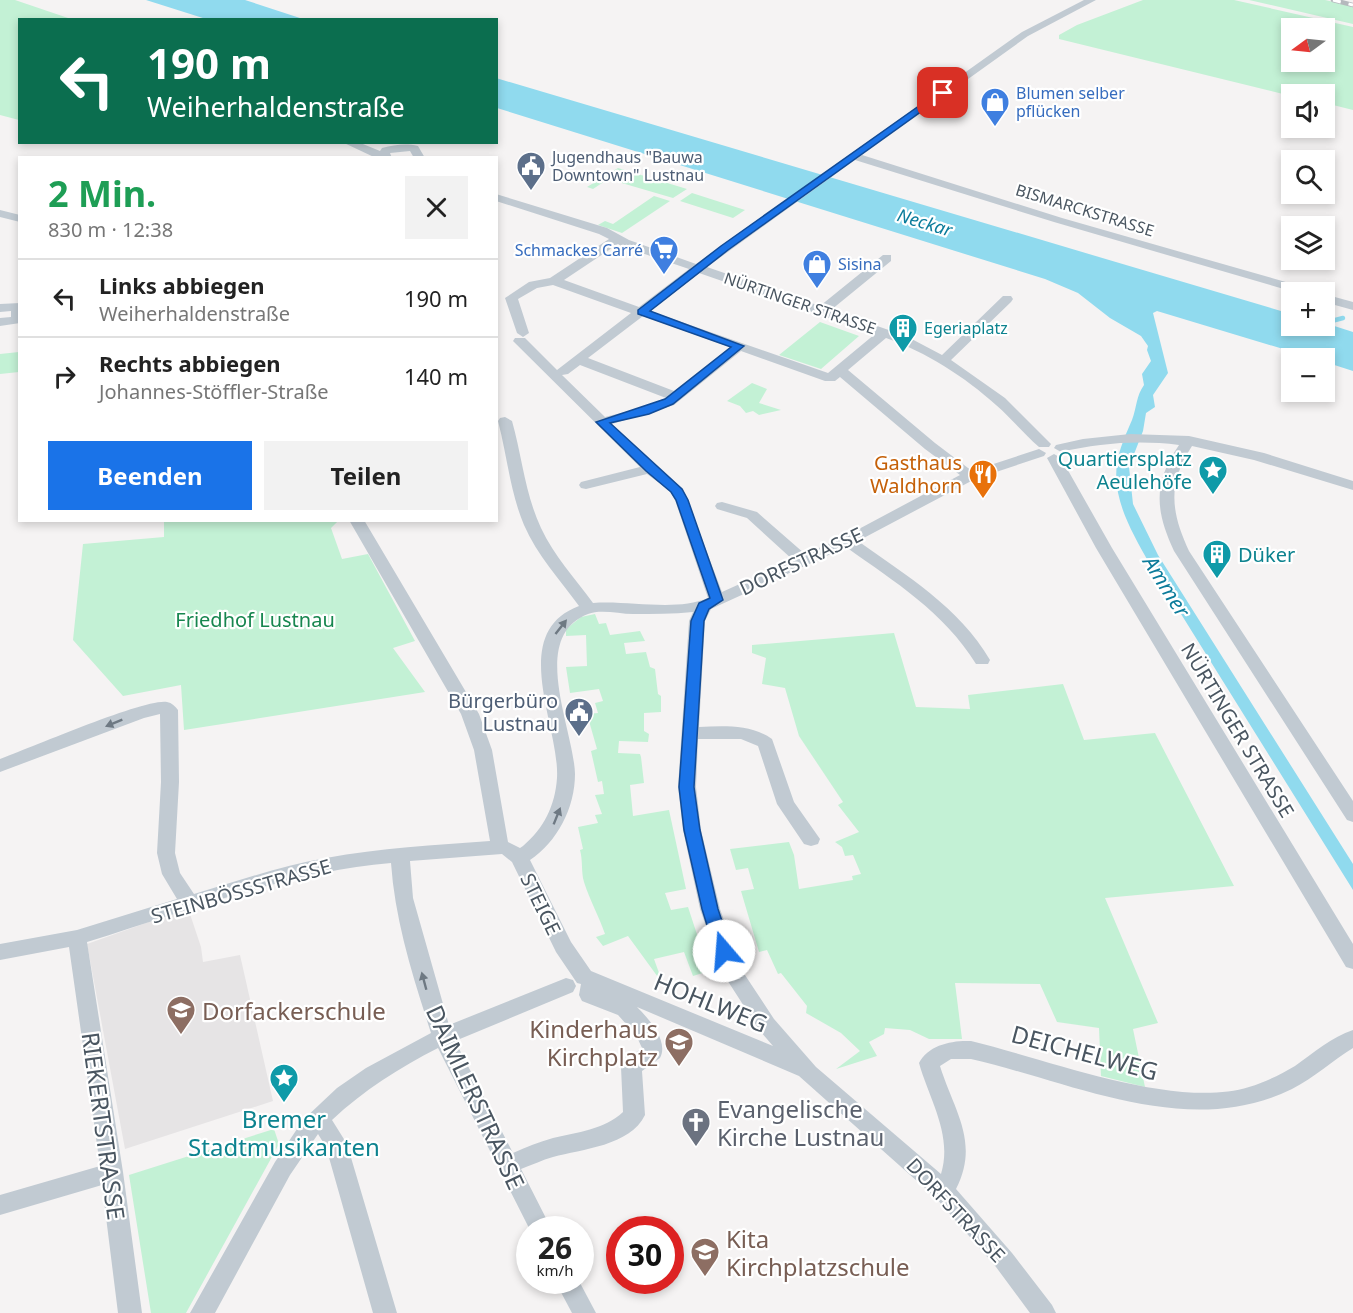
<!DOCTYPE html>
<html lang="de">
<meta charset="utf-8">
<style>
:root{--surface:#fff;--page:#f2f2f2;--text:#222;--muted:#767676;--line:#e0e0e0;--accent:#1a73e8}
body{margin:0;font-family:"Noto Sans",sans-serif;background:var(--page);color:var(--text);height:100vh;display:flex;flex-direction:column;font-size:22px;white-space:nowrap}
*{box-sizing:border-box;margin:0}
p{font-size:20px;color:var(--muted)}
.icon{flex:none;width:33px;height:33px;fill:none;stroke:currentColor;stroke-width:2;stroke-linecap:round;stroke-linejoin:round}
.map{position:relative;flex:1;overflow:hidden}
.panel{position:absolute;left:18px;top:156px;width:480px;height:366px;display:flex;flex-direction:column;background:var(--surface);border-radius:0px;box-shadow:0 3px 9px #0003}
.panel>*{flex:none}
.hud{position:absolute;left:18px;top:18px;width:480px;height:126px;border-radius:0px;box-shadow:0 3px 9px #0003;background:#0b6e4f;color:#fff;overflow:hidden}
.needle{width:39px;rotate:255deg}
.fabs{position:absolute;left:1281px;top:18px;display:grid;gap:12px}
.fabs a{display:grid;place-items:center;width:54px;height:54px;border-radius:0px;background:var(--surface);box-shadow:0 3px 9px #0003;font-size:30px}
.speed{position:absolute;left:516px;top:1216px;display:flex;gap:12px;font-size:30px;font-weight:700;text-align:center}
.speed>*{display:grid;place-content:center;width:78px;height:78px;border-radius:50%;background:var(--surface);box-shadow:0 3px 9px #0003;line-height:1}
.speed small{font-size:15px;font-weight:400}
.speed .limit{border:9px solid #d22;background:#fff;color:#111}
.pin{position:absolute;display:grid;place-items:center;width:51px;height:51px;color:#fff;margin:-26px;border-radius:12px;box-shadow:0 3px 9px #0006}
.me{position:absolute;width:66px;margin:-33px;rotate:342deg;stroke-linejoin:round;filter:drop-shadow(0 0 4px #0008)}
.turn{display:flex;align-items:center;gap:21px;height:126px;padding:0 30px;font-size:27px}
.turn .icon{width:78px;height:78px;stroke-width:2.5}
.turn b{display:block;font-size:42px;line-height:51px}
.round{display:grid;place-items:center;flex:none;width:63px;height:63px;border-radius:0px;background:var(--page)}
.summary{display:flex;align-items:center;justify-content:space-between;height:102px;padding:0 30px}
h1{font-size:36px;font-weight:700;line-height:45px;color:#1e9e55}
.action{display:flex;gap:12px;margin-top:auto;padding:12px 30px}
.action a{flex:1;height:69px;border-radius:0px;background:var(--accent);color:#fff;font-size:24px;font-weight:700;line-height:69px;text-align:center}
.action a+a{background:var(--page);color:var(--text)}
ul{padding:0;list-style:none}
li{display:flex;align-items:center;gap:18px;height:78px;padding:0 30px;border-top:2px solid var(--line)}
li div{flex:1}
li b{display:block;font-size:22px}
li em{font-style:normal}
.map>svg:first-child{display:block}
</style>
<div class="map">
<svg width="1353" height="1313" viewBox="0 0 1353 1313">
<rect width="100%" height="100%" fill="#f5f3f3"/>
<path fill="#e6e4e5" d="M188,908L201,947L203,962L240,955L273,1101L125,1149L87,944Z"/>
<path fill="#c3f1d5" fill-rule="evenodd" d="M0,0H15L71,19L20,20L19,120L0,115Z
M1143,0H1234L1353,27V110L1325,103L1324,94L1291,96L1059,39V35L1077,25ZM1292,28H1324V62H1292Z
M1249,0H1325L1353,6V24Z
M618,168L687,189L673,198L608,179L593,189L587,187Z
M692,193L745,210L733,218L680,201Z
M654,196L670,201L622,233L598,225L605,221L613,224Z
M820,322L859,336L821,369L779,355Z
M19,352V372L0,374V354Z
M752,383L767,389L759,403L781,410L759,415L753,411L746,413L740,406L727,401Z
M164,521H338L331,528L342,559L368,554L415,641L393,648L425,692L184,730L181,685L123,696L73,640L83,544L164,537Z
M595,614L599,624L606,623L610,635L640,631L645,641L624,643L626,654L646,652L650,667L655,669L658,694L661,696V712L644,713V731L649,734L648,742L619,741L618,753L640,754L641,757L644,783L630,785L633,816L669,810L686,889L665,893L671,910L688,907L709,971L693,976L684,952L654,959L663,984L628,936L603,946L596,937L605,934C599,916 590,901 584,882C581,872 583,861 580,850L583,849L578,827L598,823L595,815L602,814L595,795L604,794L602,781L598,782L591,751L597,749L587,714L598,713L595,703L603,701L599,689L570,693L566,667L587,666L586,635L566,636V629L581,617Z
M894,633L916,707L970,709L968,695L1063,684L1084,740L1155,733L1234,886L1105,898L1158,1023L1133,1029L1145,1087L1101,1076L1099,1028L1057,1022L1040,984L955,983L962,1039H929L910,1030L885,1028L884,1034L869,1042L877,1056L836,1069L860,1051L841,1033L806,1013L807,1006L781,973L778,974L767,950L759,952L741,891L754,889L748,868L736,870L730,849L789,842L794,855L799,889L853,880L852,876L861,874L853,855L845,856L842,847L835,842L859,832L838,805L843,802L799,736L785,688L762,684L766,658L752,653V645Z
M274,1129L279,1144L186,1313H151L129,1175Z"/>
<path fill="#90daee" d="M146,0H245L303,19H206Z
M496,78L1291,314L1292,326H1324L1325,323L1353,332V371L1325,362L1324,358H1313L1157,311L1153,313L1168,373L1153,395L1155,407L1146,413L1143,431L1129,467L1133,504L1158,555L1353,864V890L1148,561C1132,532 1112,499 1117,464C1119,449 1126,434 1132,420C1137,407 1136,396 1144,385L1142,374L1151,361L1147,350L1148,346L1141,336L1110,318L1078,293L1045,279L497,108Z"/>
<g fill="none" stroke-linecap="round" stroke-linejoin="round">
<path stroke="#90daee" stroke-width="4.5" d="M1324,323L1343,318"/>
<path fill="#c1cad2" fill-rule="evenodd" d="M1084,0H1096L1028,36L862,155L1062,218L1310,289L1312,292H1294L1054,222L855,160L707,267L820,306L883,255H891V261L831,310L906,336L942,355L1003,296H1011L1013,299L1011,302L951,360L1005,398L1051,444L1049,447H1039C1024,434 1011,418 996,405C965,377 926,352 886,338L848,370L935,443L972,471L1039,449L1046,453L1044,456L975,479L858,541C907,576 959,607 990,660L988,664H976C943,611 896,583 846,547L711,609L705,621L699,727C723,726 751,724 772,739L794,802L820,839L818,844L811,846L804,844L777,804L758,746L741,739H698L696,787L701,830L720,909L741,969L774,1019L816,1067L941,1174C953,1135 929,1099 919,1063C928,1045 952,1040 971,1041C1047,1059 1175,1110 1249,1087C1265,1082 1280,1075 1295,1066C1313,1053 1332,1037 1353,1030V1048C1332,1061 1314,1078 1292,1089C1188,1140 1075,1083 971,1059H951L940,1066C954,1111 980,1142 956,1189L1012,1253L1052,1305L1056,1313H1030L996,1267L936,1198L799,1076L637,1007C649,1019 669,1041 660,1058L642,1071L645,1115C630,1146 582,1149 553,1157C542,1160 532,1165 521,1169L552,1230H530L438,1048C399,1068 364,1090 332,1120L347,1144L397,1313H373L326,1147L318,1134L290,1175L215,1313H190L275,1162L303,1120L337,1088L366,1068L431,1033C413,977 395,921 391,863C287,872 187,911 87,942L123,1172L142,1313H118L102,1185L0,1215V1195L100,1166L69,947L0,960V944L77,930L177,899L162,874L157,853L161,782L160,714L144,718L0,772V759C28,749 145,698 167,702C172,703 175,706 178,710L179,782L175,853L180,873L194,894C237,881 281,866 326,858C380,848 435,845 490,841L474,750L461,714L349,520H364L479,714L492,750L508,842L520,848L523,846C544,828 555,806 557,778C560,726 507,633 579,606C560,580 537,555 524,525C510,492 507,455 498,421L500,418L505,417L512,421C522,456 525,494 541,528C554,556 575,578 593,603C628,600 676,612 708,598L675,500L670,491L647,474L586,489L581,488L579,485L581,482L640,467L513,341L515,338H525L557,370L631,313L553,285L537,288L518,299L529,333L523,337L517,333L505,298L529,282L550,278L609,239L599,234L496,201V194L607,228L629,240L696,264L1022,32ZM618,244L621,246L689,269L639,307L564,280ZM699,273L875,334L828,373L650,311ZM643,316L730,347L674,391L588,358ZM741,351L825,381H835L840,377L925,449L960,475L842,538L805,554L757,512L722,502L717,503L715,506L717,509L747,518L793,560L722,592L683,489L655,466L612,424L674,405ZM580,365L666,398L640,408L605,417L562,375L568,374ZM693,612L689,621L678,787L683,830L700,909L722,972L760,1031L773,1046L591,971L571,942L530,860C557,842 575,808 575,774C574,730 528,637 588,614C601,609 619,614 633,614C653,614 673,614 693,612ZM502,854L512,862L556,952L577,983L581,984L579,995L582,1001L618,1015L636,1035L642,1048L624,1061L621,1067L623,1112C604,1130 577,1132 553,1138C539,1142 526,1147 513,1153L455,1041L573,992L576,986L573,980L566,978L449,1025L413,898L410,861Z
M342,142H358L380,151L382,148C395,145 405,143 418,146L425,158H414L410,151L390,153L392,158H376Z
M0,210L20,215V222L0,217Z
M1324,294L1353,302V310L1324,302Z
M20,303V323L0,326V318L11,317V311L0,312V304Z
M1130,434L1189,436L1264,453L1353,481V490L1254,460L1192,446C1167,484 1171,512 1189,551L1353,801V822L1347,820L1174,551C1155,510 1153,483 1179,445C1139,440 1100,443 1061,452L1054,448L1056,445L1083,439Z
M1054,454L1061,458L1112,548L1353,944V969L1346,967L1096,548L1047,458Z
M555,1281H579L596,1313H572Z"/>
<g stroke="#b5b8bd" stroke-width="4.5">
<path id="rail" d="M1333,0L1353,5"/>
</g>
<use href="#rail" stroke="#fff" stroke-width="3" stroke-dasharray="8" stroke-linecap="butt"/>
</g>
<defs><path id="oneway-solid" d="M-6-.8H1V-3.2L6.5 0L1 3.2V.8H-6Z" transform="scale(1.5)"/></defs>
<g fill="#6e7983">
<use href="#oneway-solid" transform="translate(561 627) rotate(-52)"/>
<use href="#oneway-solid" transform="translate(114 723) rotate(158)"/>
<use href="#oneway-solid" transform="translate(557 816) rotate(-68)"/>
<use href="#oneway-solid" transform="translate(424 981) rotate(-105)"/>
</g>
<path fill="#1a73e8" stroke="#114b97" stroke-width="1.5" d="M940,91L947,93L728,250L650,311L744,346L673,404L649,414L610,423L682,489L688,500L723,600L709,609L704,621L694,787L700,830L718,909L732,951L729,955L724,957L718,955L715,951L702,909L684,830L679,787L691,621L699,603L710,598L676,500L671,492L646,471L596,422L665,399L731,347L638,314V310L721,246Z"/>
<defs>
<g id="shop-pin" transform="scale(1.5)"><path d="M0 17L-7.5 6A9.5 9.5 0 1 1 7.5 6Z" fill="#3f7fe0" stroke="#fff"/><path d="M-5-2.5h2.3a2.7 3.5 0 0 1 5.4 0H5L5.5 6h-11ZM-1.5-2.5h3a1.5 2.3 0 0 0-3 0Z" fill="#fff"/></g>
<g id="civic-pin" transform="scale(1.5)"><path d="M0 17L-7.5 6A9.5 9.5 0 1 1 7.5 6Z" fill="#5c6f8a" stroke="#fff"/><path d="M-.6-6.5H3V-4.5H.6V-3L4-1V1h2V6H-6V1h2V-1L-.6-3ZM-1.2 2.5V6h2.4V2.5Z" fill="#fff"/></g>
<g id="supermarket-pin" transform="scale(1.5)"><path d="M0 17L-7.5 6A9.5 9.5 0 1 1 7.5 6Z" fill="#3f7fe0" stroke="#fff"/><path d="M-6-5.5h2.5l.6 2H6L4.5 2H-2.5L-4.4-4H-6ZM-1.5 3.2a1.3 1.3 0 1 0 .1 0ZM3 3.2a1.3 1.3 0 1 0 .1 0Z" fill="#fff"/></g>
<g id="building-pin" transform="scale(1.5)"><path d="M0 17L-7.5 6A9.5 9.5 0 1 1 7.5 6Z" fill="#0f9aa8" stroke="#fff"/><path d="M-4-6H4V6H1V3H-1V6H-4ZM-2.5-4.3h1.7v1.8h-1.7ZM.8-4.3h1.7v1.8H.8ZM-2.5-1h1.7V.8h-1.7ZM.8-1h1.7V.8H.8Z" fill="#fff"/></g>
<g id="sight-pin" transform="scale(1.5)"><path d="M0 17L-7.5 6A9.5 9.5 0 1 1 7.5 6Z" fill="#0f9aa8" stroke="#fff"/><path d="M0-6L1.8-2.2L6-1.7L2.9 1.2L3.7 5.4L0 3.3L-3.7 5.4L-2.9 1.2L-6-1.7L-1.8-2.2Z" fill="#fff"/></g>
<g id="restaurant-pin" transform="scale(1.5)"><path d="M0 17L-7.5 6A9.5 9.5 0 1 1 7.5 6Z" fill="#e8710a" stroke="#fff"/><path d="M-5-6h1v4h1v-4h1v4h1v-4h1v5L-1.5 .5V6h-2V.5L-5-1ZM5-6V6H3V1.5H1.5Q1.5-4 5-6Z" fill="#fff"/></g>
<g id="school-pin" transform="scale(1.5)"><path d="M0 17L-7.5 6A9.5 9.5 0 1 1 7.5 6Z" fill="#8d6e63" stroke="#fff"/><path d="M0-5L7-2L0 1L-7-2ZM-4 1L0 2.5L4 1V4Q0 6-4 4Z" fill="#fff"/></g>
<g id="church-pin" transform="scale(1.5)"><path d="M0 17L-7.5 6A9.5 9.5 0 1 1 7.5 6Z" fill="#6b7280" stroke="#fff"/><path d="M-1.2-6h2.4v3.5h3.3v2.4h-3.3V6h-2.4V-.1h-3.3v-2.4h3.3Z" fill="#fff"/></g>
</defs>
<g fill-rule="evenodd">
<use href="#shop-pin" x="995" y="102"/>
<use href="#civic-pin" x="531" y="166"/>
<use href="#supermarket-pin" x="664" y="250"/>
<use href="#shop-pin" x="817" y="264"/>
<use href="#building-pin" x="903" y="328"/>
<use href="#sight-pin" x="1213" y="470"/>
<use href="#restaurant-pin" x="983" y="474"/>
<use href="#building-pin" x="1217" y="554"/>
<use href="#civic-pin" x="579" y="712"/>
<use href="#school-pin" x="181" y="1010"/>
<use href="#school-pin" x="679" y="1042"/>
<use href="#sight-pin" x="284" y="1078"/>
<use href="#church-pin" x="696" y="1122"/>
<use href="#school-pin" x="705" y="1252"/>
</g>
<g text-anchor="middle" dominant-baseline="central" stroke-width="4.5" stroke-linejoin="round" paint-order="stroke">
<g font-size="16" fill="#366cbe" stroke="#fff" text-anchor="start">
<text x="1016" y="93">Blumen selber<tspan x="1016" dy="18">pflücken</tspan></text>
<text x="643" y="250" text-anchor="end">Schmackes Carré</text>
<text x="838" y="264">Sisina</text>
</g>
<g font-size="16" fill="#4e5e75" stroke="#fff" text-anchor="start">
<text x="552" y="157">Jugendhaus "Bauwa<tspan x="552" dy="18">Downtown" Lustnau</tspan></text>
</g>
<g font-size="16" fill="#4a5661" stroke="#fff">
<text transform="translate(1085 210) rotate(17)">BISMARCKSTRASSE</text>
<text transform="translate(800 303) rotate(19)">NÜRTINGER STRASSE</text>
</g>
<g font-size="16" fill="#0d838f" stroke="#fff" text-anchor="start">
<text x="924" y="328">Egeriaplatz</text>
</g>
<g font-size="18" font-style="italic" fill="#0c7c9b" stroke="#fff">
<text transform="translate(925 222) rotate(17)">Neckar</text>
</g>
<g font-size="20" fill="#0d838f" stroke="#fff" text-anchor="end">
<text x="1192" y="458">Quartiersplatz<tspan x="1192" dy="23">Aeulehöfe</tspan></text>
<text x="1238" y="554" text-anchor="start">Düker</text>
</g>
<g font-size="20" fill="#c56008" stroke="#fff" text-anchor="end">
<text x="962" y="462">Gasthaus<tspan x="962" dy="23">Waldhorn</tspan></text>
</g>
<g font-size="20" fill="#4a5661" stroke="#fff">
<text transform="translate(801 561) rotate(-25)">DORFSTRASSE</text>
<text transform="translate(1238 730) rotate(59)">NÜRTINGER STRASSE</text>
<text transform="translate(241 891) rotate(-16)">STEINBÖSSSTRASSE</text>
<text transform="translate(541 904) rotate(64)">STEIGE</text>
<text transform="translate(956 1210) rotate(47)">DORFSTRASSE</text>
</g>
<g font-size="20" fill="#17864f" stroke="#fff">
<text x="255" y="619">Friedhof Lustnau</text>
</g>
<g font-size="20" fill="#4e5e75" stroke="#fff" text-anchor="end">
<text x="558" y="700">Bürgerbüro<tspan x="558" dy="23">Lustnau</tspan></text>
</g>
<g font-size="21" font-style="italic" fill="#0c7c9b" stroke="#fff">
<text transform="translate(1167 586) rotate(58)">Ammer</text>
</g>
<g font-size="24" fill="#4a5661" stroke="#fff">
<text transform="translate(711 1002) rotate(22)">HOHLWEG</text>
<text transform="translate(1085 1052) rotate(15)">DEICHELWEG</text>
<text transform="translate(476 1097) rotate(65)">DAIMLERSTRASSE</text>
<text transform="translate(104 1126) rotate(82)">RIEKERTSTRASSE</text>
</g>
<g font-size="24" fill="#785e54" stroke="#fff" text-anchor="start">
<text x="202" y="1010">Dorfackerschule</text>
<text x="658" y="1028" text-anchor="end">Kinderhaus<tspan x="658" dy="28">Kirchplatz</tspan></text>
<text x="726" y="1238">Kita<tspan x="726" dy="28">Kirchplatzschule</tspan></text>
</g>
<g font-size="24" fill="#5b616d" stroke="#fff" text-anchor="start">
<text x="717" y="1108">Evangelische<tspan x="717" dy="28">Kirche Lustnau</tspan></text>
</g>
<g font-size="24" fill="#0d838f" stroke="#fff">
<text x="284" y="1118">Bremer<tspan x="284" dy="28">Stadtmusikanten</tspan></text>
</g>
</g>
</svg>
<div class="fabs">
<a><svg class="needle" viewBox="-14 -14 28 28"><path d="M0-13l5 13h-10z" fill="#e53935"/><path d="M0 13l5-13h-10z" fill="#767676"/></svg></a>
<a><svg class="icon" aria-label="sound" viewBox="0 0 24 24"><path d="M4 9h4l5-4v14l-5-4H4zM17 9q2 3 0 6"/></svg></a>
<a><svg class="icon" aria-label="search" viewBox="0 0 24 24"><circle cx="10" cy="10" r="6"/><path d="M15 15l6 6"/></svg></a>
<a><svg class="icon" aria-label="layers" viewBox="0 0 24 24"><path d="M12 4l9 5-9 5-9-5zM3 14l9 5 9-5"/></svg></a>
<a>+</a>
<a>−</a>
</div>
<div class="speed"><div>26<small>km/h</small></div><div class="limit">30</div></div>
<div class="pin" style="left:943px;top:93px;background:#d93025"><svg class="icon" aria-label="arrive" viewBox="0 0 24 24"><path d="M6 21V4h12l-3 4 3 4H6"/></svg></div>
<svg class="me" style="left:724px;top:951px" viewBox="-20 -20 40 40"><circle r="19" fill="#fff"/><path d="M0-13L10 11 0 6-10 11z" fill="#1a73e8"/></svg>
<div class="hud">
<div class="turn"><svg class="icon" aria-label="left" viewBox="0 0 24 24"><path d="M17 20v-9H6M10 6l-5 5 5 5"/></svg><div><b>190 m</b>Weiherhaldenstraße</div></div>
</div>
<section class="panel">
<div class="summary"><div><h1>2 Min.</h1><p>830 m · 12:38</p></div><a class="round"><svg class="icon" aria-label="close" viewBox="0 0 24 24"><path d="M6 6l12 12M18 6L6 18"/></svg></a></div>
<ul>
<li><svg class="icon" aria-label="left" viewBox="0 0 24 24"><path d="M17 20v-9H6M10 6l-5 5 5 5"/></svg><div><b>Links abbiegen</b><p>Weiherhaldenstraße</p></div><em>190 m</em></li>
<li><svg class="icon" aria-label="right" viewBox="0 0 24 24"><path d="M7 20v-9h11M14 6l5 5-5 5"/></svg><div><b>Rechts abbiegen</b><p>Johannes-Stöffler-Straße</p></div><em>140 m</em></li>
</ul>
<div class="action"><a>Beenden</a><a>Teilen</a></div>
</section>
</div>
